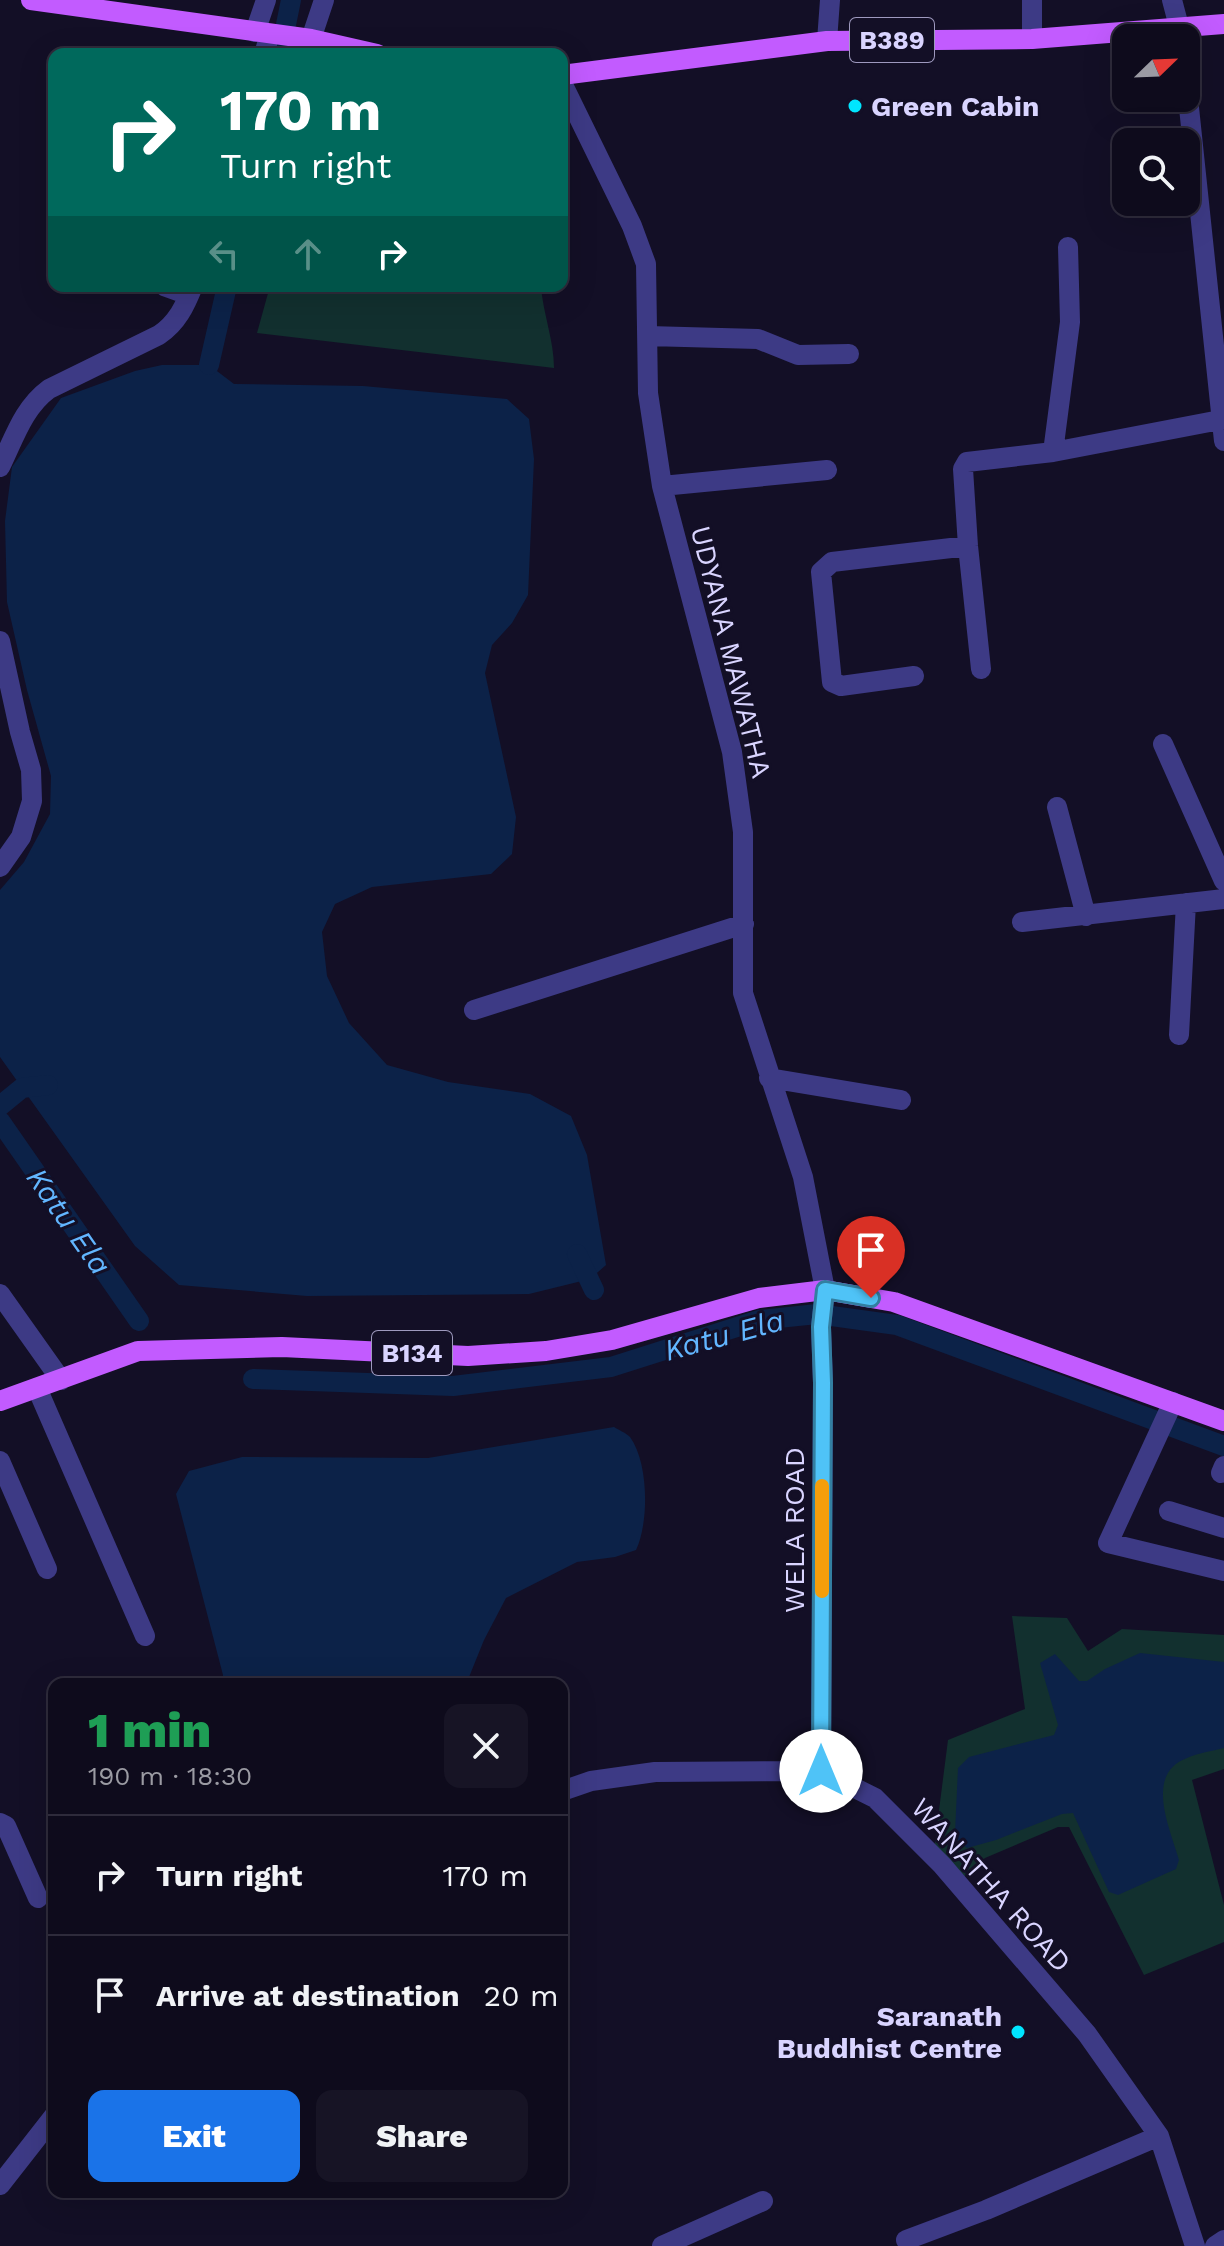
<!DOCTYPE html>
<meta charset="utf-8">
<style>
:root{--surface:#0e0b1c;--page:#171425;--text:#f1f3f6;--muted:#9b9ba3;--line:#2e2b3b;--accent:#1a73e8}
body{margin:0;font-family:"Work Sans",sans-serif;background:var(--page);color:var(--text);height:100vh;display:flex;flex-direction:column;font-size:30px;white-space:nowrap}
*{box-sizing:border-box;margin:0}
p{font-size:26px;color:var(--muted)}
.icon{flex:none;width:44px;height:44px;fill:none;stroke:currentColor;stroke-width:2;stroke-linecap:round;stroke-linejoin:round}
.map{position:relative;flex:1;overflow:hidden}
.sheet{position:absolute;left:48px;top:1678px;width:520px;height:520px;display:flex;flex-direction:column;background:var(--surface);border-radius:16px;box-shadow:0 8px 32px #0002,0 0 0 2px var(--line)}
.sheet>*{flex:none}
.guide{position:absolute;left:48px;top:48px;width:520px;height:244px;border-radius:16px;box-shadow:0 8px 32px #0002,0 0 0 2px var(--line);background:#00695c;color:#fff;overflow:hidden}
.needle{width:52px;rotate:67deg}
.tools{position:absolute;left:1112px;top:24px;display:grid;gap:16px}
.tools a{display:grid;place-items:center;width:88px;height:88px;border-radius:16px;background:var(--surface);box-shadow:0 8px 32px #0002,0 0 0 2px var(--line);font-size:40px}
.pin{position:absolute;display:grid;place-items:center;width:68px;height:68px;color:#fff;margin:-82px -34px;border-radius:50% 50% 50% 0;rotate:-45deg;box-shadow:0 0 8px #0007}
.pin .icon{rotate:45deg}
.me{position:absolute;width:88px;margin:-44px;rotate:0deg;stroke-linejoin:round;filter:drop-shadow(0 0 6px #0008)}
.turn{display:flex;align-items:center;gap:28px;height:168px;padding:0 40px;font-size:36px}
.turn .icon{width:104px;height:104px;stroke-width:2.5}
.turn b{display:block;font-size:56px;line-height:68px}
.lanes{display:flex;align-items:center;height:76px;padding:0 40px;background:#0003;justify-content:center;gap:40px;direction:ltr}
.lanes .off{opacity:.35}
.round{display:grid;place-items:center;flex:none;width:84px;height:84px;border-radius:16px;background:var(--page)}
.headline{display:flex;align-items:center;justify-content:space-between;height:136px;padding:0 40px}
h1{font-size:48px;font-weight:800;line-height:60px;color:#1e9e55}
.action{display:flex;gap:16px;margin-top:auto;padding:16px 40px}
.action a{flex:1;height:92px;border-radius:16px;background:var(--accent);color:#fff;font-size:32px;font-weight:800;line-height:92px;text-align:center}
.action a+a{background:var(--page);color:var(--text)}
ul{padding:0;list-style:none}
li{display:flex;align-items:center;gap:24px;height:120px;padding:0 40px;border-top:2px solid var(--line)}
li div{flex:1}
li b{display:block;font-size:30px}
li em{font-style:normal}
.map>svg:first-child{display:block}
</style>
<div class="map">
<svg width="1224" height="2246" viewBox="0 0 1224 2246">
<rect width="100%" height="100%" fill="#130f26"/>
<path fill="#12302f" d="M270,286H541C543,314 554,340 554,368L257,333Z
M1012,1616L1067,1618L1088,1651L1122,1629L1224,1635V1769L1192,1780L1224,1905V1942L1144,1975L1069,1827H1058L985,1858L957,1883L933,1857L948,1740L1025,1709Z"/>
<path fill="#0c2248" d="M162,365H209L234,384L363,386L507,399L529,419L534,459L528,595L512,623L492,645L485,673L516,817L512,854L491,874L372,887L335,904L322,932L327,976L349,1023L387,1065L448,1082L530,1094L571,1116L587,1155L606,1265L590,1279L529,1294L307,1296L179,1285L135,1246L0,1057V890L24,862L50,814L51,776L27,690L7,602L5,521L12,467L61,398L135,371Z
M614,1427C619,1430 626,1433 630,1437C649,1463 649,1523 636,1550L615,1557L577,1562L506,1598L484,1640L467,1682L464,1684H393L386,1679L354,1684H222L223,1675L176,1494L189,1471L242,1457L428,1458Z
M1140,1653L1224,1662V1748C1212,1751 1198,1753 1187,1758C1144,1774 1170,1828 1179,1860L1176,1869L1118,1895L1109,1892L1073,1813L1062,1814L996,1840L967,1848L958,1841L955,1833L958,1768L969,1757L1054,1735L1058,1725L1040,1663L1055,1654L1079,1681H1087L1105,1669Z"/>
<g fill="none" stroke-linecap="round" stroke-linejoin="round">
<path stroke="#0c2248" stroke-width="20" d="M280,54L291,0
M209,365L227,286
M0,1106L22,1088L48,1085
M0,1121L139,1321
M577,1254L594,1290
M253,1379L453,1386L611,1367L759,1320L817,1314L897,1325L1224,1446"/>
<path stroke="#3d3a85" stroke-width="20" d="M1172,0L1182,38
M255,32L266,0
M311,39L324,0
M1032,39V0
M827,41L830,0
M264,54L270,34
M1186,79L1224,441
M562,83L632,226L646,264L648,393L662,486L732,752L743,832V993L803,1177L825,1290L821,1327L823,1383L821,1771
M164,286L189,295
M648,336L758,339L798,355L849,354
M1053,452L1070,322L1068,247
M0,467C14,439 23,408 49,389L159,335C177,323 185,306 193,286
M662,486L827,470
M0,641L20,732L31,770L32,801L21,837L0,867
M981,669L968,546L963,469L967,462L1053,452L1220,420
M914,676L841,686L832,682L821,572L832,562L968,546
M1163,744L1224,881
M1057,807L1086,916
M1022,922L1224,899
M474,1010L744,924
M1179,1035L1186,903
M769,1078L901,1100
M0,1294L61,1380
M37,1388L145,1636
M1173,1402L1108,1543L1224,1571
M0,1461L47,1569
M1221,1473L1224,1466
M1169,1511L1224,1528
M562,1791L591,1781L655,1772L821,1771L875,1798L942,1865L1087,2034L1159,2136L1195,2246
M0,1823L6,1826L38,1898
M0,2185L54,2116
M906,2240L986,2210L1159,2136
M662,2246L763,2201
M1215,2246L1224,2240"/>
<path stroke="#c25bff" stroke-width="20" d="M31,0L311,39L377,54
M562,75L827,41L1032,39L1224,24
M0,1401L138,1351L282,1347L468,1356L546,1351L612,1340L759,1298L825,1290L894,1302L1224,1421"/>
</g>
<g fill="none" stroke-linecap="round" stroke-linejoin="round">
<g stroke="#337fa1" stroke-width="20">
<path id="route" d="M821,1771L823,1383L821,1327L825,1290L871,1298"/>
</g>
<use href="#route" stroke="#4fc3f7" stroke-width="14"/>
<path stroke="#f59e0b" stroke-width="14" d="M822,1591V1486"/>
</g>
<g fill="#00e5ff" stroke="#130f26" stroke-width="3">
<circle cx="855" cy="106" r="8"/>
<circle cx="1018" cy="2032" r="8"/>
</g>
<g text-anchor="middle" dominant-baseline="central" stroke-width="6" stroke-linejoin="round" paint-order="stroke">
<g fill="#130f26" stroke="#9e99be" stroke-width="2">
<rect x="850" y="18" width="84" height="44" rx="6"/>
<rect x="372" y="1331" width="80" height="44" rx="6"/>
</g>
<g font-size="26" font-weight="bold" fill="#d9d4ff">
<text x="892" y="40">B389</text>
<text x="412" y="1353">B134</text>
</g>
<g font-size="28" font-weight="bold" fill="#d9d4ff" stroke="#130f26" text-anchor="start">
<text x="871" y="106">Green Cabin</text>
<text x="1002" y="2016" text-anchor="end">Saranath<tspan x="1002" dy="32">Buddhist Centre</tspan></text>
</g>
<g font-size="28" fill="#d9d4ff" stroke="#130f26">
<text transform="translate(731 652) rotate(76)">UDYANA MAWATHA</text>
<text transform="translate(794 1530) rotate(-90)">WELA ROAD</text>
<text transform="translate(991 1885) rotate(48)">WANATHA ROAD</text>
</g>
<g font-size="30" font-style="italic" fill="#62b6ff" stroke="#130f26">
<text transform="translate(69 1221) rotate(55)">Katu Ela</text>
<text transform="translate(724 1335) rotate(-15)">Katu Ela</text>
</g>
</g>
</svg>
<div class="tools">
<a><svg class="needle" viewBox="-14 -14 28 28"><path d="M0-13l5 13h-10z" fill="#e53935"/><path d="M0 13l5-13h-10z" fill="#9b9ba3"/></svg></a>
<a><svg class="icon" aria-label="search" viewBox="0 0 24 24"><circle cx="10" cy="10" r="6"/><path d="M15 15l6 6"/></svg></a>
</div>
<div class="pin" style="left:871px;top:1298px;background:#d93025"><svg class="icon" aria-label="arrive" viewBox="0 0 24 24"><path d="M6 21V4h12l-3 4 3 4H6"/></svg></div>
<svg class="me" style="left:821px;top:1771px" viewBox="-20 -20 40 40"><circle r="19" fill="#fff"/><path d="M0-13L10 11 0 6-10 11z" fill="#4fc3f7"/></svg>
<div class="guide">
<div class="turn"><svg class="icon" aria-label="right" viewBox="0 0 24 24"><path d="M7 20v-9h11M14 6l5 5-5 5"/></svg><div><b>170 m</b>Turn right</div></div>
<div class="lanes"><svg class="icon off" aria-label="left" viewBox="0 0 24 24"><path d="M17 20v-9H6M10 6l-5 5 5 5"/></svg><svg class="icon off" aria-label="ahead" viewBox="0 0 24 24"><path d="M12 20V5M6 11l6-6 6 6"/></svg><svg class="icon" aria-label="right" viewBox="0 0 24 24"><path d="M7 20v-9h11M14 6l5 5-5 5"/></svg></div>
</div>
<section class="sheet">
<div class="headline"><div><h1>1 min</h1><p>190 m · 18:30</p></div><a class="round"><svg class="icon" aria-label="close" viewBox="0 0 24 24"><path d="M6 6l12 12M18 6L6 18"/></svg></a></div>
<ul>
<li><svg class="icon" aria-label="right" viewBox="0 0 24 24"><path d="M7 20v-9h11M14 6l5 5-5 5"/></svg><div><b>Turn right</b></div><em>170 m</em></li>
<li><svg class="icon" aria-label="arrive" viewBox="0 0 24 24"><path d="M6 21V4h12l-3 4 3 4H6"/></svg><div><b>Arrive at destination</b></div><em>20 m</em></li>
</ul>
<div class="action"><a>Exit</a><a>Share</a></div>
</section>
</div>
